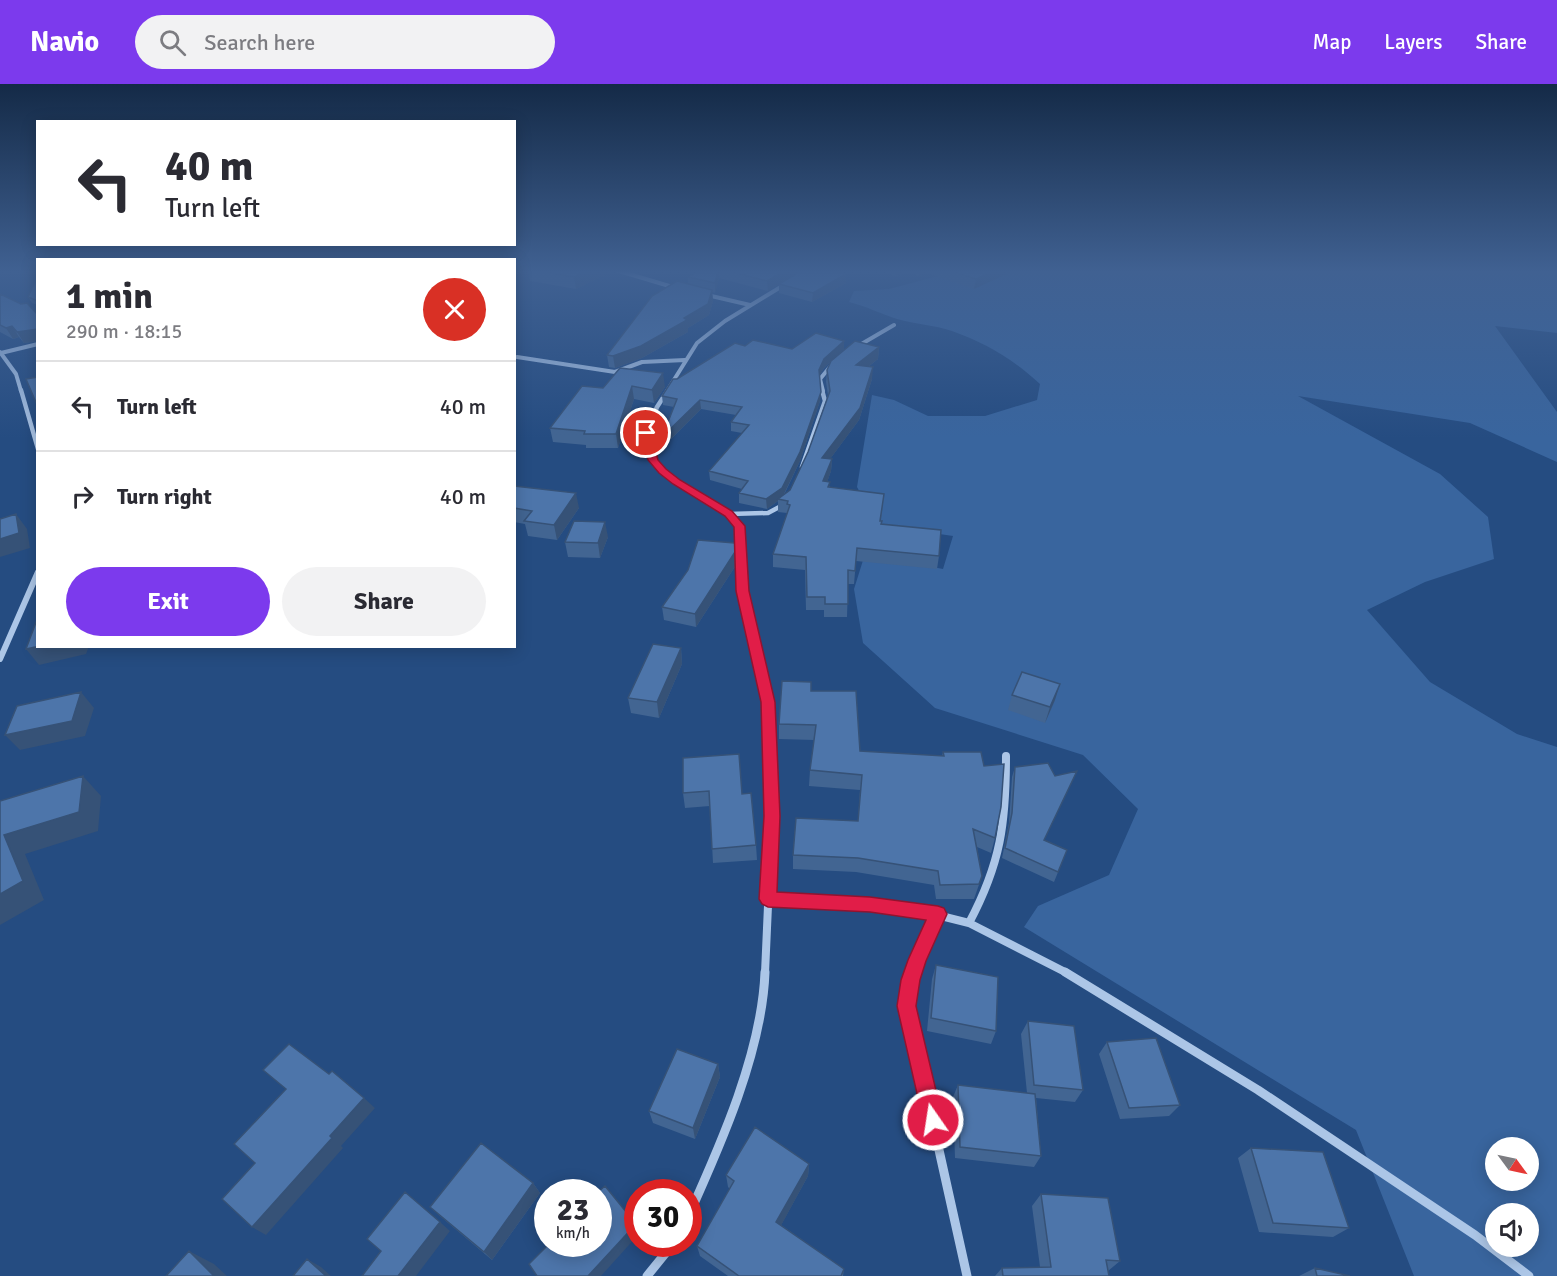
<!DOCTYPE html>
<meta charset="utf-8">
<style>
:root{--surface:#fff;--page:#f2f2f3;--text:#2b2b33;--muted:#7c7c81;--line:#e1e1e2;--accent:#7c3aed}
body{margin:0;font-family:Signika,sans-serif;background:var(--page);color:var(--text);height:100vh;display:flex;flex-direction:column;font-size:22px;white-space:nowrap}
*{box-sizing:border-box;margin:0}
p{font-size:20px;color:var(--muted)}
.icon{flex:none;width:33px;height:33px;fill:none;stroke:currentColor;stroke-width:2;stroke-linecap:round;stroke-linejoin:round}
.map{position:relative;flex:1;overflow:hidden}
.sheet{position:absolute;left:36px;top:174px;width:480px;height:390px;display:flex;flex-direction:column;background:var(--surface);border-radius:0px;box-shadow:0 3px 15px #0003}
.sheet>*{flex:none}
.top-card{position:absolute;left:36px;top:36px;width:480px;height:126px;border-radius:0px;box-shadow:0 3px 15px #0003;background:#fff;color:var(--text);overflow:hidden}
.needle{width:39px;rotate:123deg}
.fabs{position:absolute;left:1485px;top:1053px;display:grid;gap:12px}
.fabs a{display:grid;place-items:center;width:54px;height:54px;border-radius:50%;background:var(--surface);box-shadow:0 3px 15px #0003;font-size:30px}
.speed{position:absolute;left:534px;top:1095px;display:flex;gap:12px;font-size:30px;font-weight:700;text-align:center}
.speed>*{display:grid;place-content:center;width:78px;height:78px;border-radius:50%;background:var(--surface);box-shadow:0 3px 15px #0003;line-height:1}
.speed small{font-size:15px;font-weight:400}
.speed .limit{border:9px solid #d22;background:#fff;color:#111}
.pin{position:absolute;display:grid;place-items:center;width:51px;height:51px;color:#fff;margin:-26px;border:3px solid #fff;border-radius:50%;box-shadow:0 2px 6px #0007}
.me{position:absolute;width:66px;margin:-33px;rotate:347deg;stroke-linejoin:round;filter:drop-shadow(0 0 4px #0008)}
.turn{display:flex;align-items:center;gap:21px;height:126px;padding:0 30px;font-size:27px}
.turn .icon{width:78px;height:78px;stroke-width:2.5}
.turn b{display:block;font-size:42px;line-height:51px}
.round{display:grid;place-items:center;flex:none;width:63px;height:63px;border-radius:32px;background:var(--page)}
.headline{display:flex;align-items:center;justify-content:space-between;height:102px;padding:0 30px}
h1{font-size:36px;font-weight:700;line-height:45px}
.cta{display:flex;gap:12px;margin-top:auto;padding:12px 30px}
.cta a{flex:1;height:69px;border-radius:36px;background:var(--accent);color:#fff;font-size:24px;font-weight:700;line-height:69px;text-align:center}
.cta a+a{background:var(--page);color:var(--text)}
ul{padding:0;list-style:none}
li{display:flex;align-items:center;gap:18px;height:90px;padding:0 30px;border-top:2px solid var(--line)}
li div{flex:1}
li b{display:block;font-size:22px}
li em{font-style:normal}
header{display:flex;align-items:center;gap:36px;box-sizing:border-box;height:84px;padding:0 30px;background:var(--accent);color:#fff}
header strong{font-size:28px}
nav{display:flex;gap:33px;margin-inline-start:auto;font-size:21px}
.search{width:420px;height:54px;background:var(--page);display:flex;align-items:center;gap:15px;box-sizing:border-box;padding:0 21px;border-radius:33px;color:var(--muted);font-size:22px}
.map>svg:first-child{display:block}
</style>
<header>
<strong>Navio</strong>
<div class="search"><svg class="icon" aria-label="search" viewBox="0 0 24 24"><circle cx="10" cy="10" r="6"/><path d="M15 15l6 6"/></svg>Search here</div>
<nav><a>Map</a><a>Layers</a><a>Share</a></nav>
</header>
<div class="map">
<svg width="1557" height="1192" viewBox="0 0 1557 1192">
<rect width="100%" height="100%" fill="#254c81"/>
<path fill="#39659e" fill-rule="evenodd" d="M957,187H1022L1031,190L1035,187H1557V249L1495,242L1557,328V378L1470,339L1298,312L1440,390L1488,433L1494,475L1425,498L1367,526L1430,598L1517,650L1557,663V1192H1414L1356,1046L1024,843L1038,822L1109,791L1138,725L1083,671L935,624L863,559L854,505L865,470L943,485L953,452L878,441L857,403L872,311L894,316L928,332H985L1037,316L1040,300C1014,276 986,259 952,247C934,241 915,240 897,235C881,230 866,222 849,218L854,207L889,205ZM1496,1064H1528V1096H1496ZM1496,1130H1528V1162H1496Z"/>
<g fill="none" stroke-linecap="round" stroke-linejoin="round">
<path stroke="#acc6e7" stroke-width="4" d="M619,187L676,204
M707,211L750,221
M858,262L894,241
M0,268L16,290L21,307
M1,269L38,260
M517,273L615,288L642,278L685,276
M667,307L697,259L725,237L784,201
M823,307L820,295L834,278"/>
<path stroke="#acc6e7" stroke-width="4.5" d="M21,306L38,365
M668,306L657,323L646,349L653,377L676,398L729,430L739,442L740,458
M802,383L825,317L822,306
M729,430L768,429L783,421"/>
<path stroke="#acc6e7" stroke-width="6" d="M740,457L742,507L768,617L769,649
M0,575L38,488"/>
<path stroke="#acc6e7" stroke-width="8" d="M768,815L909,824L969,839L1067,889
M969,839C1001,779 1006,739 1006,672
M765,889L772,732L769,647
M913,889L938,830"/>
<path stroke="#acc6e7" stroke-width="9" d="M913,888L907,922L967,1192
M1065,888L1258,1006L1475,1151L1529,1192
M688,1133C721,1060 762,968 765,888
M647,1192L673,1160"/>
</g>
<path fill="#426592" d="M528,187H611V188L576,205L530,197Z
M698,187H799L768,207L719,194L715,209L712,208L713,217L709,231L688,244V248L642,274L615,284L609,283L607,271L688,200V193Z
M883,187H1013L974,205L928,189L919,192L907,188L896,192Z
M38,199V221L32,219L28,213Z
M846,199L812,218L779,209V200Z
M0,210L38,231V257L24,259L19,253L13,255L0,248Z
M844,257V265L824,284L819,293L820,317L800,377L784,411L790,406L808,368L828,311L826,298L827,286L879,263L878,275L868,283L872,295L859,336L830,375H832L831,387L827,398L830,403L884,410L881,437V440L939,472L937,485L856,477L854,500H848L847,533H824V526H806L805,486L773,483V470L787,431V429L778,428V417L767,425L739,419V409L742,405L710,396L709,387L742,349L731,347V338L736,331L701,325L663,363L674,323L663,321L662,312L677,295L745,262L792,265Z
M620,284L665,303L654,319L634,315L618,364H586V361L553,358L550,344L603,304Z
M514,402L579,424L557,456L528,452L525,440L514,438Z
M608,453L600,474L568,473L565,458Z
M735,459L736,481L696,543L664,536L662,523Z
M681,564L682,580L659,634L631,629L628,614Z
M811,607L860,667L942,672L943,668L995,754L991,769L977,763L982,792L974,815H936L934,801L856,788L793,785V771L858,737L860,706L809,702L810,686L814,656L779,655V640Z
M1012,611L1055,616L1045,639L1008,626Z
M683,674L756,761L757,776L713,779L710,722L685,724L683,709Z
M1015,683L1055,692L1072,697L1044,756L1067,766L1054,798L1002,774L1009,739L1012,693Z
M936,881L996,947L991,960L927,947L932,895Z
M1028,937L1083,1006L1075,1018L1036,1014L1041,1072L1034,1083L955,1074L953,1013L958,1001L1027,1009L1021,950Z
M1107,958L1180,1021L1169,1032L1120,1035L1099,970Z
M718,980L720,993L695,1055L653,1039L649,1027Z
M1251,1064L1349,1144L1333,1153L1259,1148L1238,1074Z
M809,1080L808,1092L781,1141L844,1185L843,1192H728L700,1172L697,1162L730,1105L728,1103L726,1091Z
M533,1099L540,1109L492,1176L440,1132L430,1123Z
M1041,1110L1120,1177L1108,1187L1109,1192H995L1002,1184L1040,1183L1032,1122Z
M1315,1184L1350,1192H1299Z"/>
<path fill="#365277" d="M587,187H611V188L576,205L574,193Z
M718,187H719V194L715,209V199Z
M784,187H799L798,188L768,207L767,197Z
M896,187H907L896,192Z
M920,187H928V189L919,192Z
M994,187H1013L974,205L976,195Z
M846,190V199L812,218L813,209Z
M712,206L713,217L709,231L688,244V248L642,274L615,284L613,272L684,234Z
M12,242L19,253L13,255L6,244Z
M38,245V257L24,259L17,248Z
M844,257V265L824,284L818,295L819,286L824,275Z
M879,263L878,275L856,292V281Z
M873,283L872,295L859,336L822,386V374Z
M663,289L665,303L654,319L652,306Z
M632,302L634,315L618,364L616,350Z
M821,308L820,317L800,377L782,414L778,415V417L767,425L766,415Z
M700,316L701,325L663,363L662,353Z
M832,375L831,387L823,410V397Z
M576,409L579,424L557,456L554,441Z
M16,430L27,445L30,464L0,473V455Z
M605,438L608,453L600,474L598,459Z
M735,468L736,481L696,543L695,530Z
M40,562H89L86,570L39,581L26,565Z
M681,564L682,580L659,634L657,618Z
M1060,600L1055,616L1045,639L1050,623Z
M81,608L94,624L85,652L20,666L5,651Z
M83,692L101,712L98,747L25,770L44,816L0,841V810L4,751Z
M718,980L720,993L695,1055L693,1044Z
M364,1014L375,1024L341,1062L343,1064L266,1151L252,1143L330,1052Z
M809,1080L808,1092L777,1149L776,1138Z
M533,1099L540,1109L492,1176L484,1168Z
M440,1138L450,1147L416,1192H398Z
M636,1140L638,1143V1151L601,1192H588Z
M189,1167L214,1180L227,1192H214Z
M307,1175L321,1183L331,1192H326Z"/>
<path fill="#4d75aa" stroke="#365277" stroke-width="1.5" d="M541,187H587L574,193Z
M698,187H718L715,199L688,193Z
M729,187H784L767,197Z
M801,187H834L846,190L813,209L779,200Z
M951,187H994L976,195Z
M677,197L712,206L708,220L684,234L687,236L641,262L613,272L607,271L652,212Z
M35,198L38,199V217L28,213Z
M0,210L21,220L27,219L38,231V245L17,248L12,242L6,244L0,241Z
M816,249L844,257L824,275L819,286L821,308L800,368L782,404L766,415L739,409L748,397L709,387L749,341L731,338L742,323L700,316L662,353L677,315L662,312L673,295H677L735,259L745,262L753,256L792,265Z
M855,257L879,263L856,281L873,283L860,324L822,374L832,375L823,397L830,398L828,403L884,410L880,437H882L881,440L941,446L939,472L857,464L855,487L848,486V520H825V513H807L806,473L773,470L790,421L787,420L788,417L778,415L790,406L808,368L830,307L827,286L831,277Z
M620,284L663,289L652,306L632,302L616,350H584L585,347L550,344L582,302L603,304Z
M38,293V323L26,295Z
M514,402L576,409L554,441L524,437L532,427L514,424Z
M16,430L19,449L0,455V435Z
M574,437L605,438L598,459L565,458Z
M698,456L735,459V468L695,530L662,523L688,486Z
M38,533V562H40L26,565Z
M653,560L681,564L657,618L628,614Z
M1022,588L1060,600L1050,623L1012,611Z
M782,597L811,598V607H856L860,667L944,672L943,668H981L984,682L1004,680L1001,723L995,754L973,745L982,792L979,800L940,801L938,787L858,774L793,771L796,734L858,737L862,691L810,686L816,641L779,640Z
M81,608L72,637L5,651L17,622Z
M739,670L742,710L751,709L756,761L712,765L709,707L683,709V674Z
M1048,679L1055,692L1077,687L1044,756L1067,766L1058,788L1005,764L1012,729L1015,683Z
M83,692L79,728L4,751L23,797L0,810V717Z
M936,881L998,893L996,947L931,934Z
M1028,937L1074,942L1083,1006L1034,1001Z
M1156,954L1180,1021L1129,1024L1107,958Z
M289,960L329,990L332,987L364,1014L330,1052L332,1054L252,1143L222,1115L255,1079L234,1060L286,1005L263,986Z
M677,965L718,980L693,1044L649,1027Z
M958,1001L1035,1010L1041,1072L960,1063Z
M755,1043L809,1080L776,1138L844,1185L841,1192H739L697,1162L734,1097L726,1091Z
M481,1059L533,1099L484,1168L430,1123Z
M1251,1064L1323,1068L1349,1144L1273,1139Z
M605,1102L636,1140L588,1192H537L529,1180L549,1160H598V1108Z
M405,1108L440,1138L398,1192H362L381,1167L367,1155Z
M1041,1110L1108,1114L1120,1177L1106,1176L1109,1192H1003L1002,1184L1051,1183Z
M189,1167L214,1192H166Z
M307,1175L326,1192H293Z
M1315,1184L1350,1192H1317Z"/>
<linearGradient id="sky" x2="0" y2="1"><stop stop-color="#142a47"/><stop offset="0.53" stop-color="#406192"/><stop offset="1" stop-color="#406192" stop-opacity="0"/></linearGradient>
<rect width="1557" height="354" fill="url(#sky)"/>
<path fill="#e11d48" stroke="#92132f" stroke-width="1.5" d="M646,346L651,349L658,376L666,385L680,396L732,427L745,442L749,507L775,618L780,732L777,808L870,813L938,822L944,824L947,830L926,877L920,896L916,922L943,1036L940,1043L933,1046L926,1043L923,1036L897,922L901,896L908,876L926,836L870,828L768,823L762,820L759,815L764,732L761,618L736,507L734,443L725,432L673,400L659,389L648,376L641,349Z"/>
</svg>
<div class="fabs">
<a><svg class="needle" viewBox="-14 -14 28 28"><path d="M0-13l5 13h-10z" fill="#e53935"/><path d="M0 13l5-13h-10z" fill="#7c7c81"/></svg></a>
<a><svg class="icon" aria-label="sound" viewBox="0 0 24 24"><path d="M4 9h4l5-4v14l-5-4H4zM17 9q2 3 0 6"/></svg></a>
</div>
<div class="speed"><div>23<small>km/h</small></div><div class="limit">30</div></div>
<div class="pin" style="left:646px;top:349px;background:#d93025"><svg class="icon" aria-label="arrive" viewBox="0 0 24 24"><path d="M6 21V4h12l-3 4 3 4H6"/></svg></div>
<svg class="me" style="left:933px;top:1036px" viewBox="-20 -20 40 40"><circle r="17" fill="#e11d48" stroke="#fff" stroke-width="3"/><path d="M0-11L8 9 0 5-8 9z" fill="#fff"/></svg>
<div class="top-card">
<div class="turn"><svg class="icon" aria-label="left" viewBox="0 0 24 24"><path d="M17 20v-9H6M10 6l-5 5 5 5"/></svg><div><b>40 m</b>Turn left</div></div>
</div>
<section class="sheet">
<div class="headline"><div><h1>1 min</h1><p>290 m · 18:15</p></div><a class="round" style="background:#d93025;color:#fff"><svg class="icon" aria-label="close" viewBox="0 0 24 24"><path d="M6 6l12 12M18 6L6 18"/></svg></a></div>
<ul>
<li><svg class="icon" aria-label="left" viewBox="0 0 24 24"><path d="M17 20v-9H6M10 6l-5 5 5 5"/></svg><div><b>Turn left</b></div><em>40 m</em></li>
<li><svg class="icon" aria-label="right" viewBox="0 0 24 24"><path d="M7 20v-9h11M14 6l5 5-5 5"/></svg><div><b>Turn right</b></div><em>40 m</em></li>
</ul>
<div class="cta"><a>Exit</a><a>Share</a></div>
</section>
</div>
